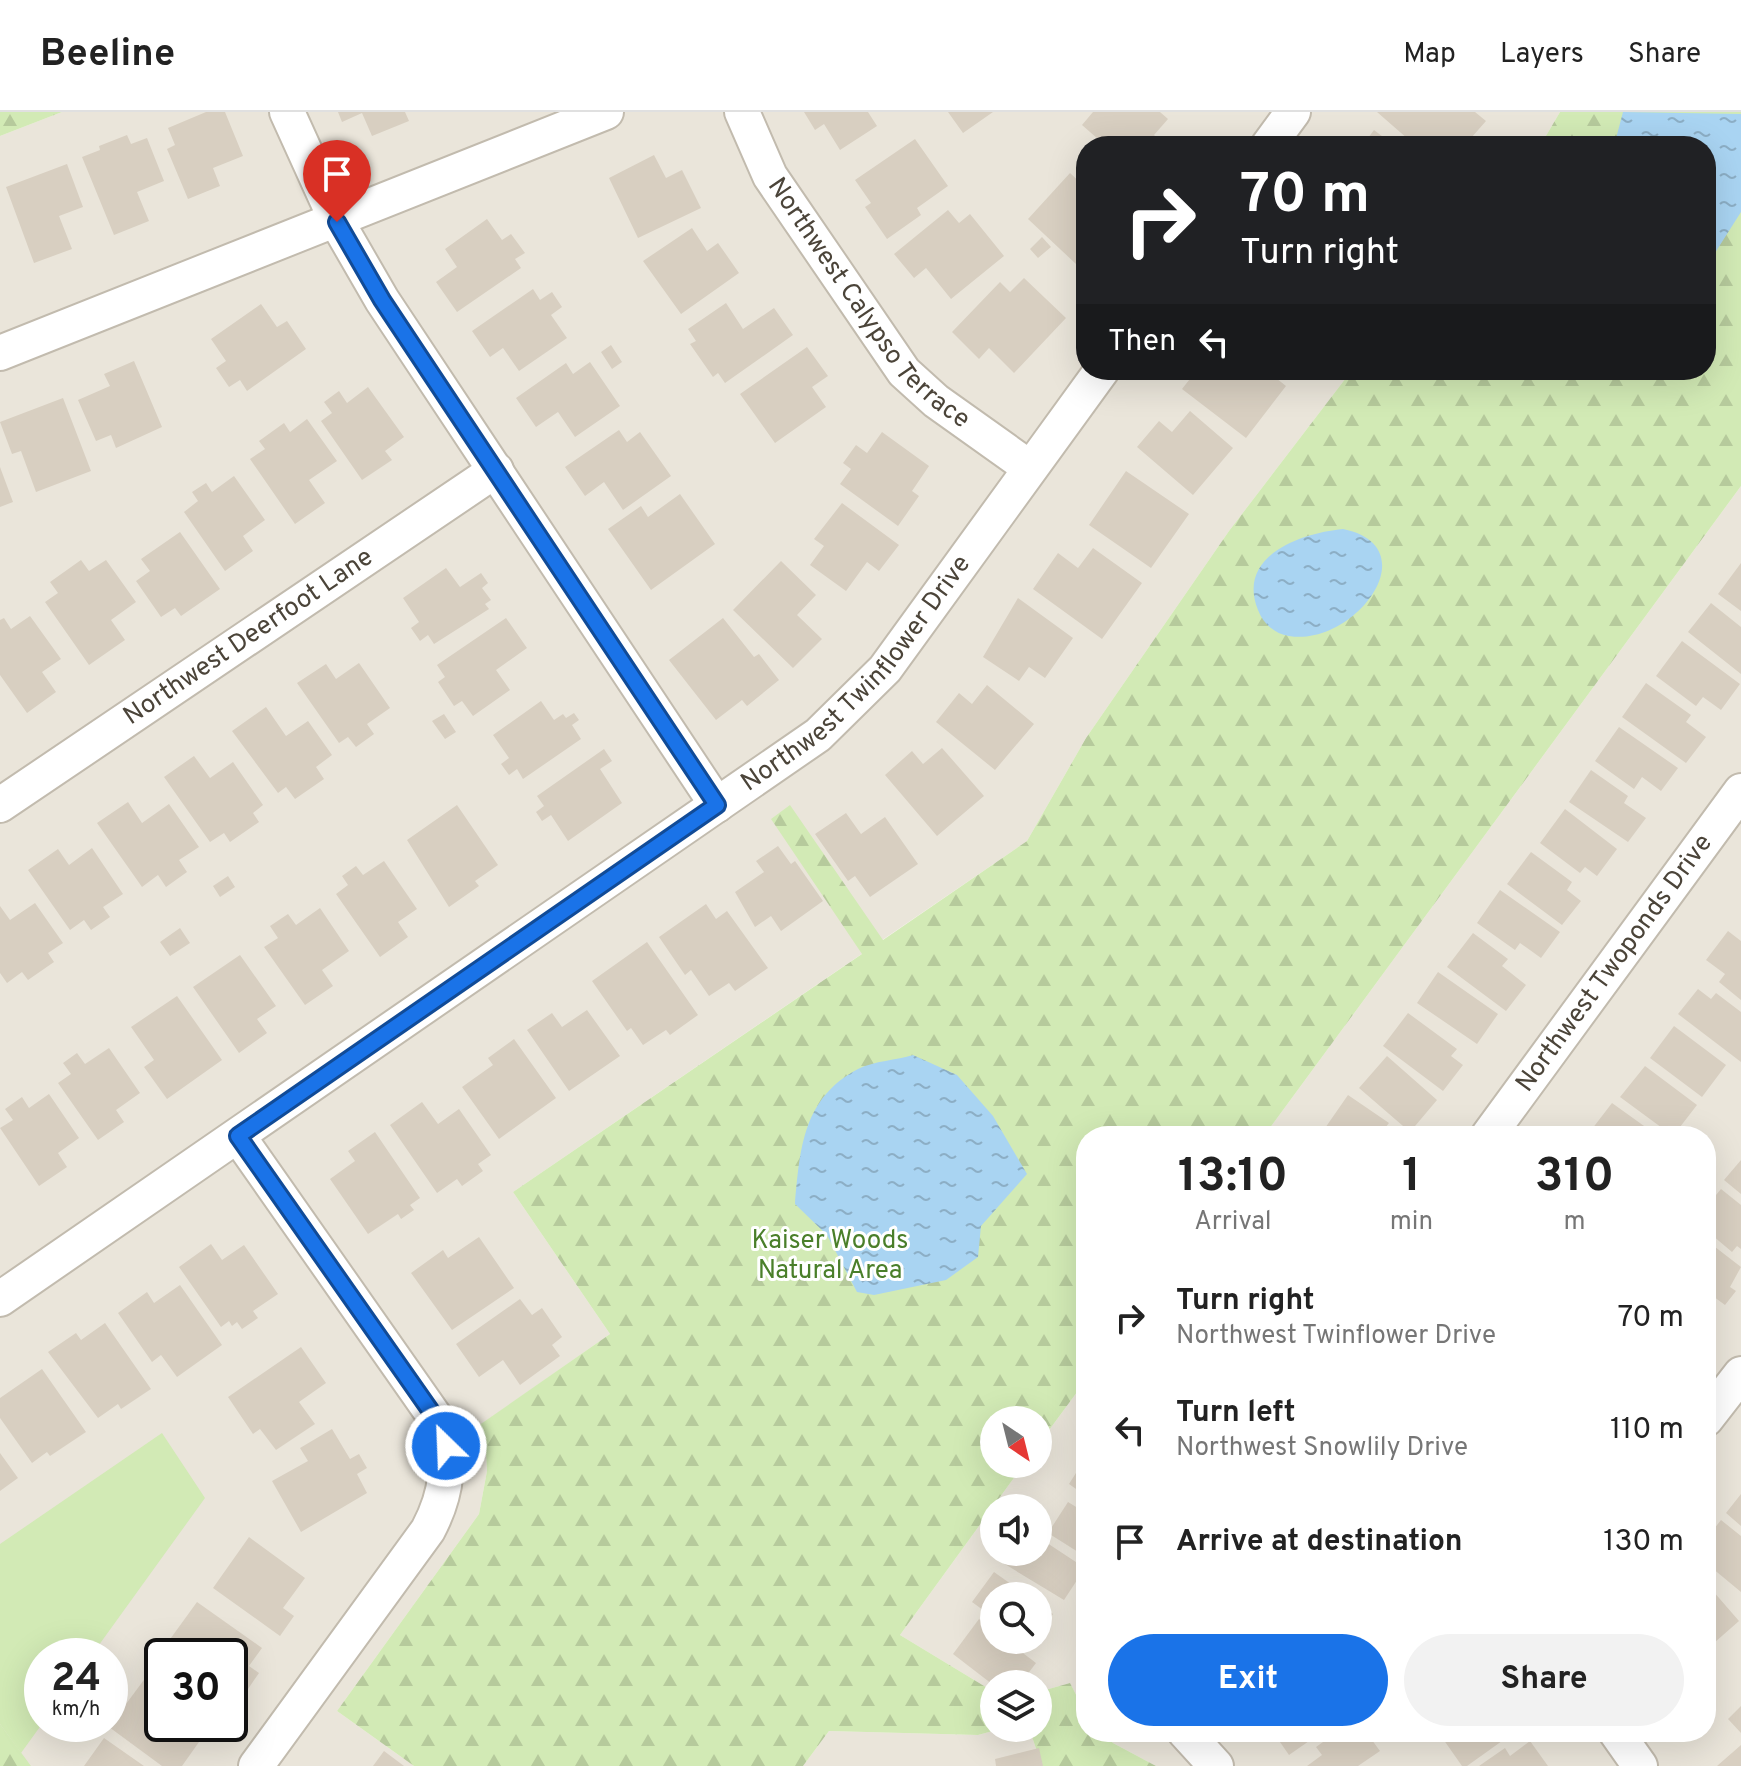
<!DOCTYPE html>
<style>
:root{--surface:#fff;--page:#f2f2f2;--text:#222;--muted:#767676;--line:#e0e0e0;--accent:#1a73e8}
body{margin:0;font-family:Overpass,sans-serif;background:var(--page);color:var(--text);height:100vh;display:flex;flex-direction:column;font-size:30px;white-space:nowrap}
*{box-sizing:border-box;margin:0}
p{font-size:26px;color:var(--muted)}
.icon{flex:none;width:44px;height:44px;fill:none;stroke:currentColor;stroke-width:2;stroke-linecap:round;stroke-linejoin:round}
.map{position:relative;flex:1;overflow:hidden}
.side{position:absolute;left:1076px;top:1014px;width:640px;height:616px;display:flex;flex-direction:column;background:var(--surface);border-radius:32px;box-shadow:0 8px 32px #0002}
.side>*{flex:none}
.guide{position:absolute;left:1076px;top:24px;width:640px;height:244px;border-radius:32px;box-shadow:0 8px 32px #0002;background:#202124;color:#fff;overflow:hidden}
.needle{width:52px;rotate:145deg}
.tools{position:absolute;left:980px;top:1294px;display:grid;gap:16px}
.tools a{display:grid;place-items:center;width:72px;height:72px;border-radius:50%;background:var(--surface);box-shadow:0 8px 32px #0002;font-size:40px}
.speed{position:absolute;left:24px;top:1526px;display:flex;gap:16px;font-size:40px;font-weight:700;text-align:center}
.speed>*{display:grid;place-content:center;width:104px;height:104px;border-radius:50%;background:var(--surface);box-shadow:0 8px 32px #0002;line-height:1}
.speed small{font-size:20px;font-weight:400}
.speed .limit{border:4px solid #111;border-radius:12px;background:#fff;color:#111}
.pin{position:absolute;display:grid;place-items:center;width:68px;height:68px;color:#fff;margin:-82px -34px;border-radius:50% 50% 50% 0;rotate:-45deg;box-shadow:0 0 8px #0007}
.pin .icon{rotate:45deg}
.me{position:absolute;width:88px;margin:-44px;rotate:336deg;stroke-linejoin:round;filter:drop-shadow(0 0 6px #0008)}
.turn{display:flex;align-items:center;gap:28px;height:168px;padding:0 32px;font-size:36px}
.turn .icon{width:104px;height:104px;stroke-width:2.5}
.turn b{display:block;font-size:56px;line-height:68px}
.then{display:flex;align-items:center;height:76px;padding:0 32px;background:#0003;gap:16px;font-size:30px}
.eta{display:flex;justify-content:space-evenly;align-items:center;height:136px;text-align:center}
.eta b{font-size:48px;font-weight:700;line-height:56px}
.cta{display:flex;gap:16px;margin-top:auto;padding:16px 32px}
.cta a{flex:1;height:92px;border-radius:48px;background:var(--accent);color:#fff;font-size:32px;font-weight:700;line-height:92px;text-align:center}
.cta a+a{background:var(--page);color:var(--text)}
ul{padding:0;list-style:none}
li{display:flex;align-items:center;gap:24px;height:112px;padding:0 32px}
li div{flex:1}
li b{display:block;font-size:30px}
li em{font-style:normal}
header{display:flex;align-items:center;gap:48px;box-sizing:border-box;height:112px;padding:0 40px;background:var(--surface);border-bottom:2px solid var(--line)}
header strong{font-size:38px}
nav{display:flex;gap:44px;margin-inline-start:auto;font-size:28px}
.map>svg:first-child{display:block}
</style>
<header>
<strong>Beeline</strong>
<nav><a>Map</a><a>Layers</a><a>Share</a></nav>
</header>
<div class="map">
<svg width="1741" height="1654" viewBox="0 0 1741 1654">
<defs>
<pattern id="forest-firs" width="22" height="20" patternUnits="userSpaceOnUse" patternTransform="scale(2)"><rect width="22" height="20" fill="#d2eab5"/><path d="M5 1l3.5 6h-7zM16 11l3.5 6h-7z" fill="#b6ca9c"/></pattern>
<pattern id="water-ripples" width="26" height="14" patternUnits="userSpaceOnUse" patternTransform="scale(2)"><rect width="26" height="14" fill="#a9d4f2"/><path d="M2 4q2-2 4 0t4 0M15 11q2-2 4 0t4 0" fill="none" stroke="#8caec5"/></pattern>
</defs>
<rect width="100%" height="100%" fill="#f6f3ec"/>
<path fill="#eae5da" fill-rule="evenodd" d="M62,0H1560L1540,34H1086V258H1352L1229,419L1086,626L1027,729L513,1080L610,1222L476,1316L486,1341L487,1359L479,1402L337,1599L414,1654H0V24ZM42,1544H110V1612H42ZM162,1544H230V1612H162Z
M1741,374V1654H1156L1113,1631L1102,1620H1706V1024H1264Z
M1086,1268V1602L1070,1571L1038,1580V1572H994V1580L900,1523L1024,1352H1038V1333ZM994,1396H1038V1440H994ZM994,1484H1038V1528H994Z
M1004,1616H1029L1042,1654H803L829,1619L978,1623Z"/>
<path fill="url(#forest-firs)" d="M0,0H62L0,24Z
M1560,0H1741V374L1264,1024H1086V1268L1038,1333V1308H994V1352H1024L900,1523L994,1580V1616H1004L978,1623L829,1619L803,1654H414L337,1599L479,1402L487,1359L486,1341L475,1316L610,1222L513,1080L862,842L771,707L790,693L883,828L1027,729L1086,626L1229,419L1352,258H1706V34H1540Z
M1070,1571L1086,1602V1620H1102L1113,1631L1156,1654H1042L1029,1616H1038V1580Z
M0,1612L31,1654H0Z"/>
<path fill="#d2eab5" d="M162,1321L205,1386L91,1544H42V1612L21,1641L0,1612V1432Z"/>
<path fill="url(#water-ripples)" d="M1623,0L1741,2V100L1706,155V34H1614Z
M1343,417C1430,435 1354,535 1289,524C1274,522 1263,511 1258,498C1236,444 1301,421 1343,417Z
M913,943L957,963L993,1004L1027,1062L981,1114L978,1145L946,1168L874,1183L857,1180L827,1123L795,1092C800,1036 803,986 858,957C874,949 897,948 913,943Z"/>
<path fill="#d8cfc1" d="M206,0H225L243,44L213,56L220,74L188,87L167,37L175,33L168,16Z
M338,0H405L409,9L372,24L362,1L342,10Z
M804,0H868L877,14L840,38L824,12L815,18Z
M948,0H993L963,21Z
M1093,0H1160L1168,7L1154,23L1166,34H1106L1082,13Z
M1377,0H1475L1486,9L1464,34L1451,26L1444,34H1416Z
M1374,18L1395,34H1362Z
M127,23L131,32L147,26L164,69L137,80L149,109L114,123L82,45L100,38L99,34Z
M915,27L948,74L917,96L921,103L887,127L865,95L871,91L855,68Z
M654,43L666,66L682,58L701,96L638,126L609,66Z
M67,52L83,95L59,104L72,137L34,151L6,75Z
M1070,61L1086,76V141L1076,152L1028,107Z
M948,98L959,111L970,102L1004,144L951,187L926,156L914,166L894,142Z
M487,107L502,128L511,122L525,141L515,147L521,156L457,200L436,170L457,155L445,137Z
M692,116L707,139L718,131L739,161L681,202L643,149Z
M1042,125L1051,135L1038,146L1030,137Z
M1024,166L1066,206L1014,261L989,236L979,247L952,220L1000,170L1010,180Z
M533,177L540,188L552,180L562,195L551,203L567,226L519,259L503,236L490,245L472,219Z
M726,191L743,217L774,196L793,223L725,271L718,261L713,265L690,232L696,229L688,217Z
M261,192L277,215L287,209L306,237L247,279L240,268L229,275L216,256L226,249L211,227Z
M611,233L622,250L612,257L601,240Z
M807,235L828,264L812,275L826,295L775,331L740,282Z
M134,249L162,315L116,336L111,323L96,329L78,288L110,274L104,262Z
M590,250L620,294L575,325L558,300L536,315L516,286L566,251L573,262Z
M1197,258H1266L1286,274L1246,326L1182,277Z
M368,275L404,325L385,339L392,348L362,368L321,309L332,301L324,290L339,279L347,291Z
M63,286L91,359L36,380L21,339L12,342L0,310Z
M1190,299L1233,336L1193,383L1137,335L1159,309L1172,320Z
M307,307L337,349L309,368L325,391L295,412L250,347L265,337L259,329L284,311L290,320Z
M619,318L627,330L640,320L671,364L623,398L604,370L585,384L565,355Z
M882,320L929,354L912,379L919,384L898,414L840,372L851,357L843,351L856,333L867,341Z
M0,355L13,390L0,395Z
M1126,359L1189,402L1151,456L1089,413Z
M234,364L265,408L243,424L253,439L225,459L184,400L198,389L192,380L206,371L212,380Z
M680,382L715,432L651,478L608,417L641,394L648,405Z
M842,391L899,433L879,459L867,450L846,479L810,453L824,434L814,427Z
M180,420L220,477L181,504L175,496L161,505L136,469L150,459L141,447Z
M1093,436L1142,471L1102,527L1033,477L1058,441L1078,456Z
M81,448L89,459L106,448L136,490L111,508L125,528L89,553L45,490L58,481L50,470Z
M781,449L816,483L797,503L822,527L793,556L733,498Z
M1741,451V499L1718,482Z
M446,456L460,475L481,461L488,471L482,476L491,488L485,492L489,497L434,532L428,523L420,529L411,516L419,510L403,486Z
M1018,486L1073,526L1045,566L1029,555L1019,569L983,545Z
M1711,491L1741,515V562L1688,520Z
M30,504L61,547L42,560L56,580L27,601L0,563V508L4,506L11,517Z
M506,506L527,536L496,558L510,578L473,604L462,589L454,594L438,570L445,565L437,553Z
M723,506L754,545L759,542L779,568L747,594L742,588L716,608L669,548Z
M1682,529L1740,572L1721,598L1703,585L1696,594L1656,564Z
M359,551L390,596L367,612L374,622L356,635L348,625L339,631L297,571L326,552L336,567Z
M1646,571L1691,603L1686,610L1706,625L1686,651L1622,605Z
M987,573L1034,612L995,658L936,610L959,581L972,592Z
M541,589L554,608L563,602L566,606L574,601L579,608L572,613L581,627L523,667L517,657L509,663L501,652L509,646L493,623Z
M266,595L286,624L308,609L332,643L316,655L324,667L295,687L286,675L278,681L232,619Z
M444,602L456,620L445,627L432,609Z
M1619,615L1678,656L1661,679L1642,665L1634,677L1595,649Z
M942,636L984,684L937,724L885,663L912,639L923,652Z
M604,637L612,649L600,657L622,691L568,729L551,703L542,709L536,700L544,694L537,684Z
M194,644L210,666L233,650L263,693L253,701L259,710L230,730L224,721L210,730L164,665Z
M1591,658L1628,684L1624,691L1646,706L1628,730L1569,690Z
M128,690L142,711L169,692L199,735L179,748L187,760L166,775L158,763L142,775L97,711Z
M457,693L498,753L475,769L479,774L449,795L407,728Z
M1565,697L1617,737L1597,764L1585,755L1580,761L1540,731Z
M846,701L861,722L885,705L918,752L870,785L855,764L848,769L815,722Z
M778,734L791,752L795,749L823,789L781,819L771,804L755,815L735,780L764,760L756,749Z
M92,736L123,782L103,795L110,805L91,818L84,808L70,818L28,758L58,737L69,753Z
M1531,740L1572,770L1567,778L1581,789L1562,813L1507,772Z
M384,749L417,797L398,810L408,825L380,845L336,782L348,773L342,764L356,754L363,763Z
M228,764L235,775L220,785L213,774Z
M1500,778L1560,820L1541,846L1520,831L1515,838L1477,811Z
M35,791L63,831L48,841L54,850L28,868L22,860L7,871L0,861V794L10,808Z
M706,792L716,807L727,799L768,856L735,879L729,871L709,884L691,858L685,863L659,825Z
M320,796L349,839L322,858L333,874L305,893L264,835L278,826L270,814L288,802L296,813Z
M180,816L190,831L170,844L160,830Z
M1728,819L1741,829V888L1719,870L1725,862L1706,848Z
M1473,821L1508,847L1502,854L1526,873L1506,899L1447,855Z
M647,830L698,903L670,923L666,918L643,933L631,916L627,919L592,869Z
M240,843L276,894L257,907L267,921L239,941L193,875Z
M1438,860L1498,902L1477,932L1417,891Z
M1698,877L1711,887L1716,881L1741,900V950L1678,902Z
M177,884L222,948L167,987L144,955L154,948L131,915Z
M587,898L620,944L569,979L527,918L552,901L562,915Z
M1408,901L1457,937L1451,944L1463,953L1443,979L1383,934Z
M1674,914L1726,953L1702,985L1650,946Z
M514,927L556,986L499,1027L462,975L493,953L488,946Z
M109,936L140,981L116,998L124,1010L98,1028L58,971L71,962L63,951L77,941L85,952Z
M1387,944L1437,988L1410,1020L1359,976Z
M1645,954L1697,993L1673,1024L1620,985Z
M49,982L79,1026L58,1041L67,1055L39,1074L0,1016L13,1008L5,997L22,985L29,996Z
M1348,983L1389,1011L1382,1020L1388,1024H1330L1323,1019Z
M422,990L438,1012L459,997L491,1043L478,1052L483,1059L462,1074L457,1067L437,1081L390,1013Z
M1612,991L1658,1024H1601L1592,1017Z
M375,1020L420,1086L410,1093L414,1098L401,1107L398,1102L368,1122L330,1067L355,1049L348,1039Z
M1741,1048V1082L1724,1068Z
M1721,1077L1741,1093V1137L1737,1134L1732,1140L1706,1118V1095Z
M479,1125L514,1176L452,1218L411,1161L443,1138L448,1146Z
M1706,1128L1741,1155L1730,1175L1736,1179L1725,1193L1706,1179Z
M211,1132L222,1148L244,1133L278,1182L253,1199L258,1206L242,1217L237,1210L232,1214L229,1209L221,1215L179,1155Z
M180,1173L222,1233L177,1265L161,1243L152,1250L118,1201L147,1180L154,1191Z
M520,1187L532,1203L542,1196L562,1225L552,1233L560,1244L520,1273L503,1248L479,1265L456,1232Z
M105,1211L151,1277L121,1297L118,1292L98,1306L48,1240L76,1221L81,1228Z
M301,1235L326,1271L299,1290L315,1312L276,1338L260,1317L253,1322L228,1285Z
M42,1257L86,1320L50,1344L47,1340L32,1351L0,1306V1286Z
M332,1317L350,1347L359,1342L367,1356L357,1362L367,1381L301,1420L272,1369L308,1349L300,1336Z
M0,1341L18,1366L0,1379Z
M1086,1345V1384L1069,1372Z
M1741,1382V1414L1726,1401Z
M1068,1390L1086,1401V1445L1048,1421Z
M1721,1408L1741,1424V1480L1706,1451V1427Z
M249,1425L305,1466L283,1496L294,1504L280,1524L213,1476Z
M1038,1425L1085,1456L1064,1488L1003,1451L1011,1440H1038Z
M994,1460L1028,1484H994V1506L972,1490Z
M1706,1471L1739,1509L1706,1538Z
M197,1490L262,1536L249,1554L259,1561L248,1577L241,1572L230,1588V1544L160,1541Z
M1038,1491L1053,1502L1038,1523Z
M979,1507L994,1519V1528H1006L1036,1551L1020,1572H1005L1000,1568L992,1572L953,1542Z
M149,1561L162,1571V1612H176L199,1630L182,1654H162L109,1615Z
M1741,1594V1621L1728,1607Z
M1273,1620H1322L1289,1643Z
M1337,1620H1366L1380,1639L1358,1654H1307L1322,1643L1316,1635Z
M1447,1620H1503L1498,1623L1502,1629L1467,1654H1462L1441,1624Z
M104,1626L144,1654H84Z
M1530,1629L1548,1654H1479L1505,1636L1510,1644Z
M1741,1633V1654H1717Z
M1039,1636L1043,1654H996L995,1647Z
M384,1639L404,1654H373Z"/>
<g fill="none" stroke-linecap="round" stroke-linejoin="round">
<g stroke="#c2bbae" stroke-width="38">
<g id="street">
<path d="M287,0L337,110L382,188L717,693"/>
<path id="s1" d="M742,0L770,64L904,260L936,289L1030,356"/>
<path d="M1268,34L1293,0"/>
<path d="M0,241L606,0"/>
<path id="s2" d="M0,693L496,358"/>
<path d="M238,1024L437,1308C451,1348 448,1380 428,1418L256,1654"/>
<path id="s3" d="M1488,1024L1741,679"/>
<path id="s4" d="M0,1187L818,623L885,557L1102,258"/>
<path d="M1706,1307L1741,1262"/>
<path d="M1185,1620L1216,1654"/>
<path d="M1616,1620L1640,1654"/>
</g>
</g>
<use href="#street" stroke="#fff" stroke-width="34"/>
</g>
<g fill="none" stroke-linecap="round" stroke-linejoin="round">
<g stroke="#114b97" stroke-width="20">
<path id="route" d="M337,110L382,188L717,693L238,1024L437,1308L446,1334"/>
</g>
<use href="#route" stroke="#1a73e8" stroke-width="14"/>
</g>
<g text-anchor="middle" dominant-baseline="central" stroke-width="6" stroke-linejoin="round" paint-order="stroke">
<g font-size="26" fill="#4b4439" stroke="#fff">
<text stroke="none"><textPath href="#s1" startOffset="232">Northwest Calypso Terrace</textPath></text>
<text stroke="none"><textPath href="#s2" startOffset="300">Northwest Deerfoot Lane</textPath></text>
<text stroke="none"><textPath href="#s4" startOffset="1064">Northwest Twinflower Drive</textPath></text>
<text stroke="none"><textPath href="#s3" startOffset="214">Northwest Twoponds Drive</textPath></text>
</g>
<g font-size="26" fill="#4a7f2a" stroke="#fff">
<text x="830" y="1129">Kaiser Woods<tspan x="830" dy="30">Natural Area</tspan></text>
</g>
</g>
</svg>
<div class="tools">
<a><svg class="needle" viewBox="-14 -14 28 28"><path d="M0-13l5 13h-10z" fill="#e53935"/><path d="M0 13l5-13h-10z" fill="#767676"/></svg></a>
<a><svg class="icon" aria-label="sound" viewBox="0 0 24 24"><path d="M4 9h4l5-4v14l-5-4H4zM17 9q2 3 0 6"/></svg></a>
<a><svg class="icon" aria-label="search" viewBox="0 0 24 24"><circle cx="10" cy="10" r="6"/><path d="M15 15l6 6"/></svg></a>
<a><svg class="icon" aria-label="layers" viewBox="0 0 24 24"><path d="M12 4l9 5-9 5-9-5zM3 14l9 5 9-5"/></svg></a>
</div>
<div class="speed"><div>24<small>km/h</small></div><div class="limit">30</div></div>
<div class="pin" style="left:337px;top:110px;background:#d93025"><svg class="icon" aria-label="arrive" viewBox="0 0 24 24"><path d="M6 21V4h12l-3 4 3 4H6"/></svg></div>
<svg class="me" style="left:446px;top:1334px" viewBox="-20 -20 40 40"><circle r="17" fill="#1a73e8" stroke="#fff" stroke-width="3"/><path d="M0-11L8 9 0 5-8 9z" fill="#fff"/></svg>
<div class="guide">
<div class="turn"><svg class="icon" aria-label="right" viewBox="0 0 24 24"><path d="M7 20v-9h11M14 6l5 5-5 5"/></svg><div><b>70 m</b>Turn right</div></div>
<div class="then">Then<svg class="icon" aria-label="left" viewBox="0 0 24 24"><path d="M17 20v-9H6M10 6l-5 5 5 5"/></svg></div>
</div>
<section class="side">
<div class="eta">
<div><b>13:10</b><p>Arrival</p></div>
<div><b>1</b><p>min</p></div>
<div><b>310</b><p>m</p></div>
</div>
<ul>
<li><svg class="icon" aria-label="right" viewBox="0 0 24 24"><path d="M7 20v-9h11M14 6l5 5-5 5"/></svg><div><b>Turn right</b><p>Northwest Twinflower Drive</p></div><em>70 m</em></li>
<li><svg class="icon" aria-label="left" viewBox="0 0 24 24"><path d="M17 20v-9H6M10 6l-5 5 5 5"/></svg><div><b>Turn left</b><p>Northwest Snowlily Drive</p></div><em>110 m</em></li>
<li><svg class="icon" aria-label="arrive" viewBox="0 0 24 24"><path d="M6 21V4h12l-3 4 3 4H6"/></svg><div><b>Arrive at destination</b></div><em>130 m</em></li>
</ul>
<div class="cta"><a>Exit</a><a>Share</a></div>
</section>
</div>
